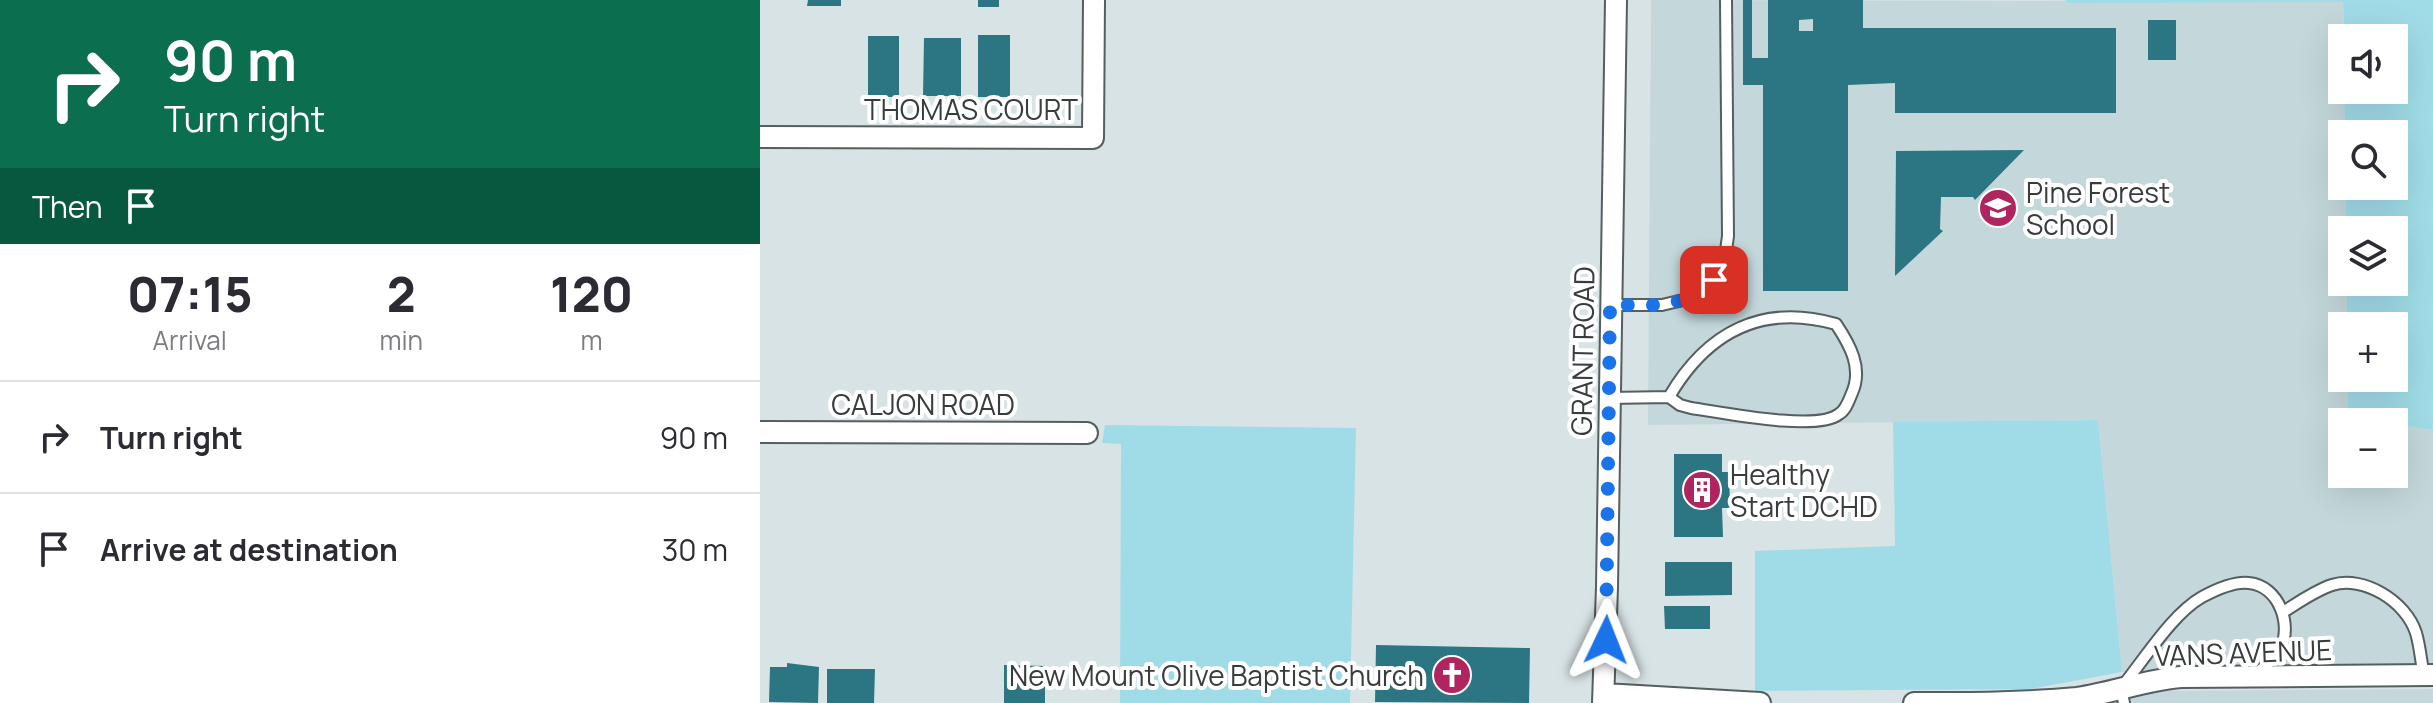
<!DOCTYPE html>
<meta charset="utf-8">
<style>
:root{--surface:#fff;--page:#f7f7f7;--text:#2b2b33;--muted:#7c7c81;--line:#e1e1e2}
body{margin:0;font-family:Manrope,sans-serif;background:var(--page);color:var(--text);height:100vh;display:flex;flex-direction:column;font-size:30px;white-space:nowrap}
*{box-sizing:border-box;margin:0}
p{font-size:26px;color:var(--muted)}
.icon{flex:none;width:44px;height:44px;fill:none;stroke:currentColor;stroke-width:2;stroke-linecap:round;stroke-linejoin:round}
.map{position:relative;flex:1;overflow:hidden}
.drawer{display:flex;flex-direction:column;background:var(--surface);width:760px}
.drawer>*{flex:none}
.hud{background:#0b6e4f;color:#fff;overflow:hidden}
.controls{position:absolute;left:1568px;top:24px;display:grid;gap:16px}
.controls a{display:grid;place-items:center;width:80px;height:80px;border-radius:0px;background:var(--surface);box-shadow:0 8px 32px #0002;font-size:40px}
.pin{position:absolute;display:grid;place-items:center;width:68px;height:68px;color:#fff;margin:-34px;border-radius:16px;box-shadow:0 4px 12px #0006}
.me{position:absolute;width:88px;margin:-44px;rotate:2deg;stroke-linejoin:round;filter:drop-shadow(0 0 6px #0008)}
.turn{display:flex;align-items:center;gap:28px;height:168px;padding:0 32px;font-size:36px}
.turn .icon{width:104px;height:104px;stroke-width:2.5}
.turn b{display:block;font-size:56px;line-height:68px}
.then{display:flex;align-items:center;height:76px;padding:0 32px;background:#0003;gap:16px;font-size:30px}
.eta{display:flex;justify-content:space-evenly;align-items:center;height:136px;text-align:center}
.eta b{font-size:48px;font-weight:800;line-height:56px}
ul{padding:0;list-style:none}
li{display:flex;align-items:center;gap:24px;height:112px;padding:0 32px;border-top:2px solid var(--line)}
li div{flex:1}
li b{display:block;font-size:30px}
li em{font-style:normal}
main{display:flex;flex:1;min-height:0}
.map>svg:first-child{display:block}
</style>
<main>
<section class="drawer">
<div class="hud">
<div class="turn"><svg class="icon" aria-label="right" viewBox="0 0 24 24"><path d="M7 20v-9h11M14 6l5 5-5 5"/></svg><div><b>90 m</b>Turn right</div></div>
<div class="then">Then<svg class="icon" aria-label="arrive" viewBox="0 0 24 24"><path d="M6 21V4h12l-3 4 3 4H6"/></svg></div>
</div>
<div class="eta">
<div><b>07:15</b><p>Arrival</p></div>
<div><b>2</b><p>min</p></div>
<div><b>120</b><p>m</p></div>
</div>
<ul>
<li><svg class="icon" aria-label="right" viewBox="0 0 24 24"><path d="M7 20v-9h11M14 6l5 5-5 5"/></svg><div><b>Turn right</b></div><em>90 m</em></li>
<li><svg class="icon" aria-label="arrive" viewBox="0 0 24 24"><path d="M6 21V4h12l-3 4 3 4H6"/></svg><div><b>Arrive at destination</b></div><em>30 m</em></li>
</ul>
</section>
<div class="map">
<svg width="1673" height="703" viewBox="0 0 1673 703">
<rect width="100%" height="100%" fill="#d8e3e5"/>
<path fill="#c4d8dc" d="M891,0L1583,2L1582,90H1584L1585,134H1582V186H1586V230H1582V282H1587V326H1582V378H1588V417L1622,422H1582V474H1634V424L1673,430V666L1362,672L1338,420L888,425Z
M1673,689V703H1354L1398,691Z"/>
<path fill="#a0dce8" d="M1305,0H1673V430L1588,417V378H1634V326H1587V282H1634V230H1586V186H1634V134H1585L1584,90H1634V38H1584L1583,2L1308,3Z
M1338,420L1362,672L1270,689L995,691V551L1135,546L1133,422Z
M345,425L596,428L590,703H360L361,444L342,443Z"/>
<path fill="#2c7683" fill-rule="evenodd" d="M48,0H81V6H47Z
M218,0H239V7H218Z
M983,0H992V58H1008V0H1103V28H1356V113H1135V83L1088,85V291H1003V85H983ZM1053,19V31H1039V20Z
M1388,20H1416V60H1388Z
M218,35H250V97H218Z
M108,36H139V97H108Z
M164,38H201V96H163Z
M1264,150L1215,200L1213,197H1181L1180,229L1183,231L1135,276L1136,151Z
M914,454H962V472H969L970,508H962L963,537H914Z
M905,562H972V595L905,596Z
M904,606H950V629H905Z
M616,645L770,648L769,703L615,702Z
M27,663L59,667L58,703L9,702L10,667H27Z
M244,665L285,666V703H244Z
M67,669H115L114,703H67Z"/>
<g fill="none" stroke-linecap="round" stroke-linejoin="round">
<g stroke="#555e60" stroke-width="14">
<path id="service" d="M850,305H902L944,295L964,265L968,236L966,0
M849,398L909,397C947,332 1002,303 1076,324C1090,345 1103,368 1092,393C1089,400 1086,410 1079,414C1057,432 960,412 931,408L920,405L909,397
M1523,612C1538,603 1554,591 1572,585C1603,575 1646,601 1656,633C1660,646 1661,662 1664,676
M1364,703L1361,688C1384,660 1412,614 1442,597C1455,590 1474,581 1489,583C1519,586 1533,625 1520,650C1515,659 1502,668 1494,676"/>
</g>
<g stroke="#555e60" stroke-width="24">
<path id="minor" d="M0,137L333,138L334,0
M0,432L327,433
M844,694L1000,703
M843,703L847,587L856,0
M1154,703C1208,703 1263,703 1317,698C1352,693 1385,680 1421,677L1673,675"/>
</g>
<use href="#service" stroke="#fff" stroke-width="10"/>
<use href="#minor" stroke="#fff" stroke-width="20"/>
</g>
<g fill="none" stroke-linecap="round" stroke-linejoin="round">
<path stroke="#1a73e8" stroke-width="14" stroke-dasharray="0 25.2" d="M846,640L850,305H902L944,295L954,280"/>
</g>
<defs>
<g id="school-disc" transform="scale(2)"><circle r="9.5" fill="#b0245f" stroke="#fff"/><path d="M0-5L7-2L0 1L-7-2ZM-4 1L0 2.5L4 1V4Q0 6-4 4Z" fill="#fff"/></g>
<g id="building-disc" transform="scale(2)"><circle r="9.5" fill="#b0245f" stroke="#fff"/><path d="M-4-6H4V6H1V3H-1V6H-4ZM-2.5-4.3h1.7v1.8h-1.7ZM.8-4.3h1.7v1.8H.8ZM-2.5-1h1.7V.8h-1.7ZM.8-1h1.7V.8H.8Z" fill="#fff"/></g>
<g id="church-disc" transform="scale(2)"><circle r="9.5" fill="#b0245f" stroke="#fff"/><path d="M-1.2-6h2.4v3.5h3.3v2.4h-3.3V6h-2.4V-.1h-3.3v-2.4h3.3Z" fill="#fff"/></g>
</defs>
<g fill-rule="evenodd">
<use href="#school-disc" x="1238" y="208"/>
<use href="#building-disc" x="942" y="490"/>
<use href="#church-disc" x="692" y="675"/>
</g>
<g text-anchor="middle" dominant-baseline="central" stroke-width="8" stroke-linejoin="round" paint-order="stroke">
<g font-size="28" fill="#383c3d" stroke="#fff">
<text x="211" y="109">THOMAS COURT</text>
<text transform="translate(822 351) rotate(-89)">GRANT ROAD</text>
<text x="163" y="404">CALJON ROAD</text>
<text transform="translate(1483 652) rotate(-2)">VANS AVENUE</text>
</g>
<g font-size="28" fill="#383c3d" stroke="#fff" text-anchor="start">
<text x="1266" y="192">Pine Forest<tspan x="1266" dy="32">School</tspan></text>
<text x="970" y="474">Healthy<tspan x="970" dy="32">Start DCHD</tspan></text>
<text x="664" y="675" text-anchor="end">New Mount Olive Baptist Church</text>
</g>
</g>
</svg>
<div class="controls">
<a><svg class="icon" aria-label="sound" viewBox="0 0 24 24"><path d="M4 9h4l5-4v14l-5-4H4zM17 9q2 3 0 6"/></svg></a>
<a><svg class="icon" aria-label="search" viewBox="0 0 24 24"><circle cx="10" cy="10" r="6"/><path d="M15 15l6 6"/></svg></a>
<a><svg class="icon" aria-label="layers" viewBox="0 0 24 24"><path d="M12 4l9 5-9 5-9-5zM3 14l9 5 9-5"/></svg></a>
<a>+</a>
<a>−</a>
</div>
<div class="pin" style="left:954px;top:280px;background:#d93025"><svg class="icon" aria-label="arrive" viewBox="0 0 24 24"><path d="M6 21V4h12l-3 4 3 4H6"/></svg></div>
<svg class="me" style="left:846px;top:640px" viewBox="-20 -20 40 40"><path d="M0-17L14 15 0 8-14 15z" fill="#1a73e8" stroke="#fff" stroke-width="4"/></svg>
</div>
</main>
